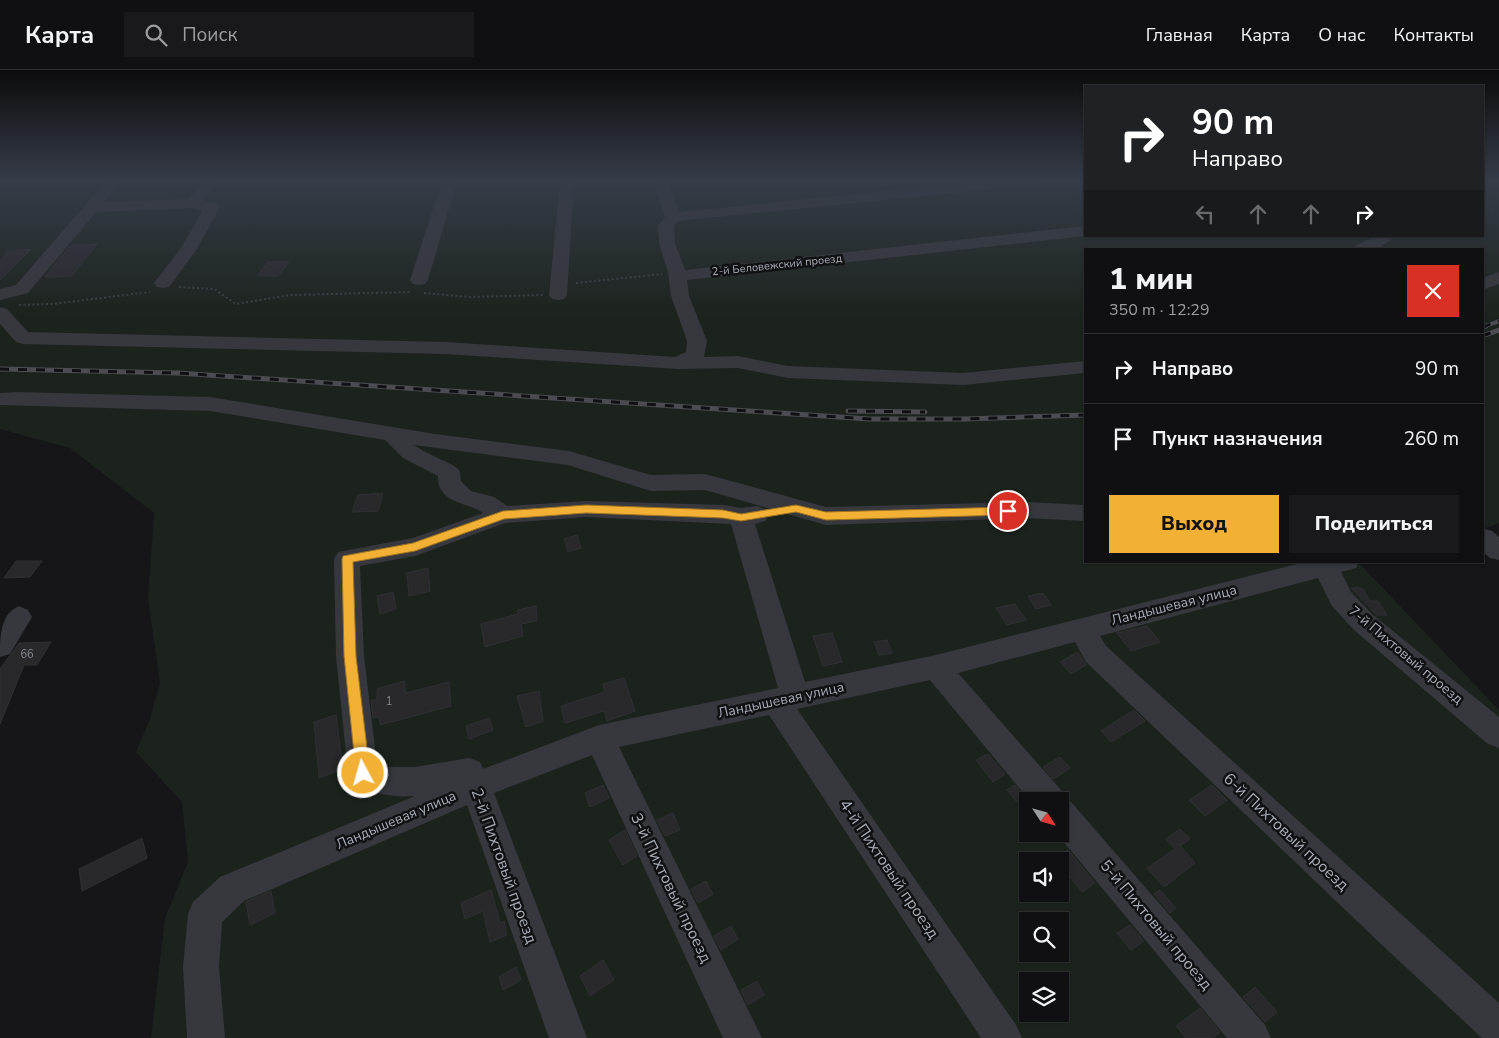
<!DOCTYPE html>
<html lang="ru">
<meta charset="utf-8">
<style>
:root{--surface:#101012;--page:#19191b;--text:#f1f3f6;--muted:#9c9d9f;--line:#303032;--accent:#f2b134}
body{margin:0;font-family:"Nunito Sans",sans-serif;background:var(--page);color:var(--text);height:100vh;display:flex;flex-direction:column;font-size:19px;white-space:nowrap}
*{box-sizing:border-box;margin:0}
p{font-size:16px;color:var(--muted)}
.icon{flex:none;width:28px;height:28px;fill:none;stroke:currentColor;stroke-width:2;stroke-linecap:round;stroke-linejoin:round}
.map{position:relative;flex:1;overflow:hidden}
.details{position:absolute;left:1084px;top:178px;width:400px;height:315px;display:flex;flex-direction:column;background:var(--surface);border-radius:0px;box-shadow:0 1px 4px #0004,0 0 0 1px var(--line)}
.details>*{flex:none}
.banner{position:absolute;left:1084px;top:15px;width:400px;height:152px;border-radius:0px;box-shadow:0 1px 4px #0004,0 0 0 1px var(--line);background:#202124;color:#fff;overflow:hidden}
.needle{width:32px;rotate:126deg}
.tools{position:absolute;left:1019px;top:722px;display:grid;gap:10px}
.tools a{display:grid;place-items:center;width:50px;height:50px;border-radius:0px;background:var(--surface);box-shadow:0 1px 4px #0004,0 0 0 1px var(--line);font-size:25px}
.pin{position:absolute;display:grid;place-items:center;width:42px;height:42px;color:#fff;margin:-21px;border:2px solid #fff;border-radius:50%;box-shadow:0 1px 5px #0007}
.me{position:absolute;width:55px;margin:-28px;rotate:354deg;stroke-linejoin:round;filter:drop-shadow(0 0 4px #0008)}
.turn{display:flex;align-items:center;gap:18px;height:105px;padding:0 25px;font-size:22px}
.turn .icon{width:65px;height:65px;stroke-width:2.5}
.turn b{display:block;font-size:35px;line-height:42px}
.lanes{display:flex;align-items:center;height:48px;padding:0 25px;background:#0003;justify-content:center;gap:25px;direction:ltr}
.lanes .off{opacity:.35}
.round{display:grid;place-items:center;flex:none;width:52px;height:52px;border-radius:0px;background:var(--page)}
.headline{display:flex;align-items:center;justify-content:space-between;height:85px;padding:0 25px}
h1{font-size:30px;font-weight:800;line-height:38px}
.action{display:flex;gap:10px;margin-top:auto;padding:10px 25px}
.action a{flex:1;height:58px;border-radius:0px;background:var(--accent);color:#111;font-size:20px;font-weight:800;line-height:58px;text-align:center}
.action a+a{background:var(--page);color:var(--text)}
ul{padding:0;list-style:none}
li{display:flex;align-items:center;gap:15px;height:70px;padding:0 25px;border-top:1px solid var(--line)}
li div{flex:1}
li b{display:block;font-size:19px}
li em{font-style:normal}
header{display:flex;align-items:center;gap:30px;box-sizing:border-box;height:70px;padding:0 25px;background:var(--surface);border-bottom:1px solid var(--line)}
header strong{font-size:24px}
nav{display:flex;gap:28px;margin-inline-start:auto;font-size:18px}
.search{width:350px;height:45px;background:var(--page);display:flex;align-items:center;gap:12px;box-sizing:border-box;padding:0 18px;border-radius:0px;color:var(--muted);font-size:19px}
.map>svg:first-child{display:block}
</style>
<header>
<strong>Карта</strong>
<div class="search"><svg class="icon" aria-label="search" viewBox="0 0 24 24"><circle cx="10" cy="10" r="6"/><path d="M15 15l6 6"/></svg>Поиск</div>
<nav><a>Главная</a><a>Карта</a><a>О нас</a><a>Контакты</a></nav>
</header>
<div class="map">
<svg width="1499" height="968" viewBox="0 0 1499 968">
<rect width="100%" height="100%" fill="#161618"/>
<path fill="#1c231d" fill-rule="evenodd" d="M0,111H1085V166H1482L1483,111H1499V453L1483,459L1482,179H1085V491H1357L1499,640V968H151L165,848L188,792L182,732L136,682L150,649L160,613L148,529L154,443L70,378L0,359ZM1028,731H1060V764H1028ZM1028,791H1060V824H1028ZM1028,851H1060V884H1028ZM1028,911H1060V944H1028Z"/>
<path fill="#29292c" stroke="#303034" d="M97,174L72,206L45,207L70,176Z
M31,179L0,210V192L8,181Z
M268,192H289L278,206H257Z
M383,423L378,441L352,442L358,425Z
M577,465L581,478L568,482L564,469Z
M16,491H42L30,507L4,508Z
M428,498L430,521L409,526L407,503Z
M1351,518H1362L1370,531H1378L1387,545H1377Z
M393,522L396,539L380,544L377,526Z
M1043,523L1051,535L1036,539L1028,526Z
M1015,534L1026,550L1007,555L996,538Z
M536,536L537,551L521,554L523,566L485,577L481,554L518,544V540Z
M1147,556L1160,572L1131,581L1117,563Z
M832,563L842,592L823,596L813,566Z
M887,570L892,583L879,585L874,572Z
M51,572L37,595H24L0,654V599L19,573Z
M1078,582L1086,595L1071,604L1060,592Z
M624,608L635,641L607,651L604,641L565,653L561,636L605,622L603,614Z
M404,611L406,623L449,612L451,636L380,655L379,647L373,648L371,631L377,629V619Z
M539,621L543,651L526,657L517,626Z
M1134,640L1145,651L1111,672L1101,661Z
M336,645L343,699L319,708L314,652Z
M489,648L493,660L469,669L466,656Z
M988,684L1005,704L993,712L976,690Z
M1060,687L1070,698L1053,709L1043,697Z
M603,715L609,728L590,737L585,723Z
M1015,715L1024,727L1017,732L1007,720Z
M1212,715L1227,730L1205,746L1189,730Z
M673,743L680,760L665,766L657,750Z
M1180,759L1190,769L1180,776L1195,793L1164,817L1147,798L1175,779L1166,769Z
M625,760L637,786L623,795L609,770Z
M142,768L147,788L82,821L79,799Z
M1068,780L1095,813L1082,822L1060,794V791L1055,788Z
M706,811L713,824L698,833L691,819Z
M491,820L500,853L504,851L507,865L490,872L483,841L465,849L461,833Z
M1160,820L1176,838L1170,843L1154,824Z
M271,821L275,843L250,855L246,832Z
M1130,855L1144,871L1131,880L1117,863Z
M731,856L738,869L721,880L714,866Z
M603,890L614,910L590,926L580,906Z
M516,897L521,910L503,920L499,907Z
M757,911L764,925L748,935L741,920Z
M1255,917L1277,942L1265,952L1243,927Z
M1200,938L1220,962L1212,968H1186L1176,956Z"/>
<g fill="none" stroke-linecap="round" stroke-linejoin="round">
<path stroke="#3d3f44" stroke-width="2" stroke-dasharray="2 2.5" stroke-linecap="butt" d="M576,213L662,204
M179,217L214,219L236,234L290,225L412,222
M424,223L469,227L543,225
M19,235L52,234L150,222"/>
<path fill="#37383d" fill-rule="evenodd" d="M106,111H121L104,132L189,129L203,111H218L204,131L218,134L220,137L197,179L169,217L163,218L157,217L154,213L181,178L203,140L194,138L96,142L28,223L0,230V219L16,215Z
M442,111H457L428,210L425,214L419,215L413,214L410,210Z
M560,111H574L567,225L564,229L558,230L552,229L549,225Z
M653,111H668L679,142L986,111H1041L1034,115L678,151L674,156L675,173L685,200L1085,156V166L687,210L689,226L707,271L704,287L738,286L788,296L963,303L1085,291V303L963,315L788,308L738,298L678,299L446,284L23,274L16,272L0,254V237L7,239L28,262L446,272L675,287L686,282L687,271L671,226L668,202L659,173L658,156L665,147Z
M1377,166H1396L1378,179H1354L1356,175Z
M1499,202V214L1482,220V208Z
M17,322L210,327L435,364L569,381L651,405L705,404L826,437L1026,432L1085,435V451L1026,448L826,455L705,420L651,421L568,395L414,375C424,383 454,394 458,399C461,402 460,406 461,411L471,421L494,427L507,436L586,431L723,435L741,438L757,436L765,439L769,445L765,451L755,454L805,612L936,585L1309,491H1359L1356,498L1341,502L1351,522L1372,544L1499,647V678L1488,674L1354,560L1332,536L1318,508L1100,566L1106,576L1499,933V968H1482L1381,874L1086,592L1075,572L958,603L1061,720L1065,730L1071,732L1265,955L1271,968H1227L1057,764H1060V731H1030L930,610L797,639L1016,955L1022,968H981L769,645L619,677L762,968H723L592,685L494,723L587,968H549L467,735L244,831L222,852L219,897L225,968H187L183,897L188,844L193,832L220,807L415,726C392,728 373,723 352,713L348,703L336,586L334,489L338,482L413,468L483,443C468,432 437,434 438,406L403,388L385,370L210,341L0,335V323ZM586,447L731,454L778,618L599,655L483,699L480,692L469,688L415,697H388L377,695L364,586L360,496L415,486L505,453Z
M1482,458L1492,461L1499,467V490L1490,488L1482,481Z
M19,536L28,540L32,547L10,584L0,587C0,567 0,544 19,536Z"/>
<g stroke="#4a4c52" stroke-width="4">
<path id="rail-far1" d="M1483,257L1499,251"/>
</g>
<g stroke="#4a4c52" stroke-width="5">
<path id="rail" d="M1482,258L1486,256
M1482,266L1499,260
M0,299L178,303L869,349H965L1085,345
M848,341L925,342"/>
</g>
<use href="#rail-far1" stroke="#111113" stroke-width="2.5" stroke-dasharray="8" stroke-linecap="butt"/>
<use href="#rail" stroke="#111113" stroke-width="3" stroke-dasharray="9" stroke-linecap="butt"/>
</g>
<linearGradient id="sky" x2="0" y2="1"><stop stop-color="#0c0c0d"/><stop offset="0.45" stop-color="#363c48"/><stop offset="1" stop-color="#363c48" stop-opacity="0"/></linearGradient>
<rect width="1499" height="247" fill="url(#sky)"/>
<path fill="#f2b134" stroke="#9d7322" d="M586,435L723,440L741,444L796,435L826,442L1008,437L1013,441L1008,445L826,450L796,442L741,451L723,448L586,443L504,449L415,481L353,492L356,586L370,703L368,708L363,709L358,708L356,703L344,586L342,489L343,486L413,473L503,441Z"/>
<g text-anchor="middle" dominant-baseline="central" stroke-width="5" stroke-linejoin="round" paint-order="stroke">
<g font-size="11" fill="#a8adb8" stroke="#111113">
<text transform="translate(777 195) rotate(-6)">2-й Беловежский проезд</text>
</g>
<g font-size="11" fill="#888b94">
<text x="27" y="584">66</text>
<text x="389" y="631">1</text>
</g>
<g font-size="14" fill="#a8adb8" stroke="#111113">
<text transform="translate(1174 535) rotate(-14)">Ландышевая улица</text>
<text transform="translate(1406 585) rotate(40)">7-й Пихтовый проезд</text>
<text transform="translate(781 630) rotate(-12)">Ландышевая улица</text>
<text transform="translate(396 750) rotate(-23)">Ландышевая улица</text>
</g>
<g font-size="16" fill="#a8adb8" stroke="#111113">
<text transform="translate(1286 762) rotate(43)">6-й Пихтовый проезд</text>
<text transform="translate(504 796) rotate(70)">2-й Пихтовый проезд</text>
<text transform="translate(889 799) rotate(56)">4-й Пихтовый проезд</text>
<text transform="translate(671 818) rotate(64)">3-й Пихтовый проезд</text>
<text transform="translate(1156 855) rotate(50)">5-й Пихтовый проезд</text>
</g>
</g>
</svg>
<div class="tools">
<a><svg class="needle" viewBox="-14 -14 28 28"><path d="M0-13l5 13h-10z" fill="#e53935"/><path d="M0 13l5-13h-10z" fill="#9c9d9f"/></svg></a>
<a><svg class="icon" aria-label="sound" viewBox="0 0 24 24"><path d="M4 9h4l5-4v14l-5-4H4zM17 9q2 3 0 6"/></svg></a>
<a><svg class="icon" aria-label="search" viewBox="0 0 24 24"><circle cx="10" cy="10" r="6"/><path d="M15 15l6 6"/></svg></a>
<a><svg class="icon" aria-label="layers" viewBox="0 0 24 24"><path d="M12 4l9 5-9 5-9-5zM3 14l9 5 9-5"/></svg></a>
</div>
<div class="pin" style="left:1008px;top:441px;background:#d93025"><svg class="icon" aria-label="arrive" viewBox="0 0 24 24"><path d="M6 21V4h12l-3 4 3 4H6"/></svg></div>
<svg class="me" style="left:363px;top:703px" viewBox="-20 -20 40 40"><circle r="17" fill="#f2b134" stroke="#fff" stroke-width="3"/><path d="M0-11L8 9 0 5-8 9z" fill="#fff"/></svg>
<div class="banner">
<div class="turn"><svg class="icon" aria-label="right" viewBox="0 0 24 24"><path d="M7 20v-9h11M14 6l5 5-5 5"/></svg><div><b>90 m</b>Направо</div></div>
<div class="lanes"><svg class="icon off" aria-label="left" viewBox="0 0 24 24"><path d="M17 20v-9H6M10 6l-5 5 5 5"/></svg><svg class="icon off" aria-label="ahead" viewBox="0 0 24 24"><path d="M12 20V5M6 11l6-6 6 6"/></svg><svg class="icon off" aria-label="ahead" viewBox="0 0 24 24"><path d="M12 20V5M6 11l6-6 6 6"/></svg><svg class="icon" aria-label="right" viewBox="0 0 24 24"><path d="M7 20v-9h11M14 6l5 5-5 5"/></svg></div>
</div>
<section class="details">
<div class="headline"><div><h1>1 мин</h1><p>350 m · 12:29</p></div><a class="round" style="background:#d93025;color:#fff"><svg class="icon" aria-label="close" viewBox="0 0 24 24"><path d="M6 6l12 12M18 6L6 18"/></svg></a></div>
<ul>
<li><svg class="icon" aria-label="right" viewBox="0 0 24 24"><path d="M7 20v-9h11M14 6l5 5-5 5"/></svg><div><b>Направо</b></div><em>90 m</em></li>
<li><svg class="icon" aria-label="arrive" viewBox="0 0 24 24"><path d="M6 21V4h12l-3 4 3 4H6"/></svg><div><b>Пункт назначения</b></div><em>260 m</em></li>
</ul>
<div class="action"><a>Выход</a><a>Поделиться</a></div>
</section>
</div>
